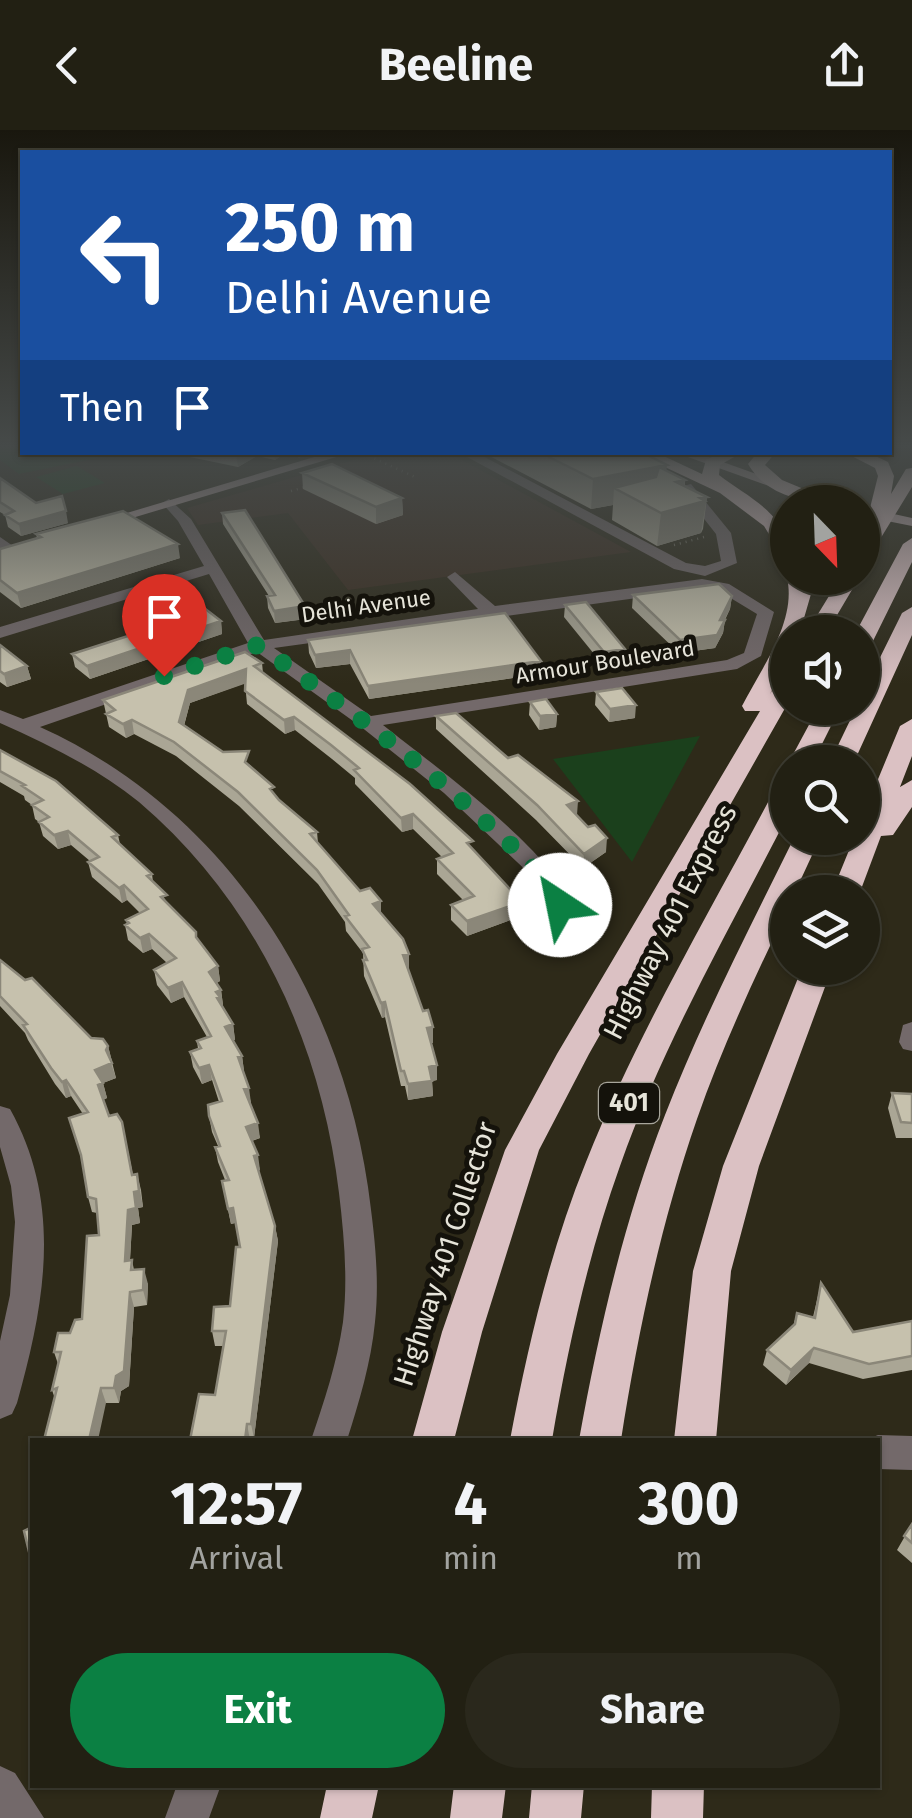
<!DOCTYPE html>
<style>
:root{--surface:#222013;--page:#2a281c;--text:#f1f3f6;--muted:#a2a3a0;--line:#3f3e33;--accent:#0b8043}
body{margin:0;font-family:"Fira Sans",sans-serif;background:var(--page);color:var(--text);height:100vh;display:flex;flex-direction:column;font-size:38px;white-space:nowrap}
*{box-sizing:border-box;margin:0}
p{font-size:32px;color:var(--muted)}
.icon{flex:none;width:55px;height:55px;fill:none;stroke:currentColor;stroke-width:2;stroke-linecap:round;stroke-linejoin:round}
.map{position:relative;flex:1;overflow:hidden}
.side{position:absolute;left:30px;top:1308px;width:850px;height:350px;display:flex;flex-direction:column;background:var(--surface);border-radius:0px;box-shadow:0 2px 8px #0004,0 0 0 2px var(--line)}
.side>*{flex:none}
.guide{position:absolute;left:20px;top:20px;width:872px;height:305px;border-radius:0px;box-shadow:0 2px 8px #0004,0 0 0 2px var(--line);background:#1a4fa0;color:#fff;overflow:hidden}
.needle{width:65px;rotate:157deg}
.buttons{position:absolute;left:770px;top:355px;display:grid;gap:20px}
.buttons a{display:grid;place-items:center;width:110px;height:110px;border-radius:50%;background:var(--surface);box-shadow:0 2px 8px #0004,0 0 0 2px var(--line);font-size:50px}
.pin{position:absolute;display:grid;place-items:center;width:85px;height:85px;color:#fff;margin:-102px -42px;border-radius:50% 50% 50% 0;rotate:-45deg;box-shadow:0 0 10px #0007}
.pin .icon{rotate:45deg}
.me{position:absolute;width:110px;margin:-55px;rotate:326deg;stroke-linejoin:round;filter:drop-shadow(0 0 8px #0008)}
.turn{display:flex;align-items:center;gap:35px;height:210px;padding:0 40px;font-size:45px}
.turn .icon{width:130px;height:130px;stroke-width:2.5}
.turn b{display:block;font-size:70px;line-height:85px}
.then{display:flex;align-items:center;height:95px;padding:0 40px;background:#0003;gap:20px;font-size:38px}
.eta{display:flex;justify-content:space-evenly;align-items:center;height:170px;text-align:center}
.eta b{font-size:60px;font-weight:700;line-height:70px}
.primary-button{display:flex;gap:20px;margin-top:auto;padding:20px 40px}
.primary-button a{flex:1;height:115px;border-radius:60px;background:var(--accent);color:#fff;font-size:40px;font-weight:700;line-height:115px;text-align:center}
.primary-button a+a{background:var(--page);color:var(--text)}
header{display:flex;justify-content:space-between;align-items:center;height:130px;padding:0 40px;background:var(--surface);font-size:45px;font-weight:700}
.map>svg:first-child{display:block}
</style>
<header><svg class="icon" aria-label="back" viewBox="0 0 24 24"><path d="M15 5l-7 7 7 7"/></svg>Beeline<svg class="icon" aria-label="share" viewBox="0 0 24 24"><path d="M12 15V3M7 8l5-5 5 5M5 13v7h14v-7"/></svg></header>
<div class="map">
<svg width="912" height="1688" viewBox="0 0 912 1688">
<rect width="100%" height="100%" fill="#2e2a19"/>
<path fill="#3c2e21" d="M378,323H449L631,422L348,460L288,383L198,395L187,378Z"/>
<path fill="#1b401c" d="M0,317H22V322L122,323L19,344L0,330Z
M77,336L105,353L63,364L36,347Z
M700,606L632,732L553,629Z"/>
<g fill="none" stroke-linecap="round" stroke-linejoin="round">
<path stroke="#757264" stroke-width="2.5" stroke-dasharray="1 5" stroke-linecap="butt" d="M369,326L417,348
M291,361L305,357
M674,415L708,406"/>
<path fill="#73696a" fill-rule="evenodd" d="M293,322H308L299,328Z
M458,322H475L686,433L705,436L721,431L716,404L679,357L691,354L731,403L737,433L705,446L674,439Z
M169,369L191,389L264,510L478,479L447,447L455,442L495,476L702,449L729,454L774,482L761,526L737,539L383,595C432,634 547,717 570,771C573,780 572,792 572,802L560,810L548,802V775L534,748L444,663L360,596L257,522L40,597C224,680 339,860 368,1057C374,1101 380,1147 375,1192C371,1233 359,1272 347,1310H311C324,1272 337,1233 343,1192C348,1149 344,1105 339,1063C321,912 256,772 139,672C97,638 49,615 0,593V580L23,589L248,513L209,444L0,508V497L204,436L178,391L162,373ZM702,459L719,461L757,484L744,523L727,530L371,586L274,518Z
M0,407L13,416V422L0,420Z
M912,892V921L903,919L899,912L903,895Z
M0,976L10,979C63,1074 45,1173 17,1273L12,1284L0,1289V1211L10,1165L15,1092L11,1056L0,1017Z
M878,1305L912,1306V1340L878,1339V1310H866Z
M0,1636L15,1643L44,1688H0Z
M177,1655H221L209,1688H165Z"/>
<path fill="#bda8aa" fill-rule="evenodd" d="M331,322H353L102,397L90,394Z
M674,322H695L834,372H814Z
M862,377L912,388V396L862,386Z"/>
<path fill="#dbc1c3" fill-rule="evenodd" d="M633,322H655L702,344L706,330L721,322H743L720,335L719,345C749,368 788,384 788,425L781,424L764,396L720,363Z
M758,322H776L765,335L782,350L835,372C802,374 765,364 748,334Z
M844,322H867L888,332L894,346L891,364L906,339L912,338V357L871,424L862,429V408L876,387L869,382L878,346L875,338Z
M912,408V432L873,511L862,517V502H856L903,414Z
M787,448H806L811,464L800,502H788V529L770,564L780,548L788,546V573L589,924L539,1020L482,1202L454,1310H412L442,1202L505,1020L557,924L760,581H745L742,576C761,539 797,491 787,448Z
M840,448H859L827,502H807Z
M912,477V505L854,632H830L856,578H862V564L902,483Z
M818,578H840L813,632H789Z
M912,589V626L900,657L912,650V677L893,705L881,706L860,762H832L854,708H862V688L900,596Z
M788,652V685C729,800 663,914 620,1036C588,1125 568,1217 552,1310H510C528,1215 550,1121 586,1032C638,902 710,782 775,659Z
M794,708H820L795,762H788V778C755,847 722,917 697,989C661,1093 638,1201 621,1310H579C599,1200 624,1090 665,985C702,890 749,799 794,708Z
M802,838H832L759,1036L731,1141L716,1310H674L693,1141L723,1036Z
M327,1655H379L372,1688H320Z
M454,1655H506L502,1688H450Z
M532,1655H584L581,1688H529Z
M652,1655H704L703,1688H651Z"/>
</g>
<path fill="#aaa695" d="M166,322H287L275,330L257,326L238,337Z
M482,322H641L667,341L685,350V356L707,367L703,399L701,403L657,416L612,390L613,375L591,379Z
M302,343L402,368L403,385L376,394L303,359Z
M0,348L36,373L68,393L21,406L8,397L5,385L0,382Z
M222,383L305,476L306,489L275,493L268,478L267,466H269L223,394Z
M36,404L180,428L21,478L0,462V419L37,408Z
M142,463L221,491L222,504L90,549L75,537L72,524L152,498Z
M633,465L732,466L730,479L725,490L723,503L715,518L679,523L632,478Z
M565,475L624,532L603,535L564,487Z
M308,510L540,544L369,569L350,534L316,538L309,523Z
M0,515L27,536L31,549L7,557L0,552Z
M262,533L263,543L473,719L522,786L467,806L451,790V775L463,770L437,744V729L442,727L413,699L402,702L355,654V648L332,629L295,600L285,604L247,574L245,553L190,573L184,596L223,622L250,635L279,670L317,702L318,713L360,761L381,771V784L409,824V839H408L423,881L433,897V913H431L437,950L432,951L433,966L408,970L405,956H401L385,887L382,888L364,846L363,823L346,801L345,792L318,754L239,676L176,626L134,604L126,608L109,597L103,570Z
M596,562L635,588L609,592L595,575Z
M530,572L557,584L556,597L539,600L529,585Z
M436,586L508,628L577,685L606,722L583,738L536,690L436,599Z
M0,620L118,705L120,714L152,744L153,752L169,775L196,802L197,809L218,836L220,851L216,853L221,860L223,875L221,876L233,894L235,910H233L242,926L244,941H243L251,973H250L260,1008L252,1011L260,1040L258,1041L275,1096L278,1111L254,1308H250L215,1265L224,1216H215L212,1201L230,1176L240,1117L235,1093L231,1094L225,1066V1050L218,1032L215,1017L218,1016L212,1002L209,986L219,972L212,950L202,954L193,937L190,922L198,919L197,911L207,907L184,867L171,873L157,855L154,840L167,833L152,819L143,823L128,810L125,795L127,794L126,790L140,783L127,770L122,773L92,747L88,732L90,731L71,715L58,719L43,706L39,692L35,689L32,675L25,670L24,666L0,652Z
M0,830L91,908L108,916L116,948L103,953L107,968L103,970L109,986L122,992L133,1045L137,1044L141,1060L143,1077L138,1078L140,1093L132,1095L130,1130H132L134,1140L148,1154L147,1175L134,1177L129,1256L121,1261L119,1273H106L55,1269L52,1260L58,1234L54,1222L82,1189L99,1105L97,1083L92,1082L88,1067L83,984L71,966L66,968L55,954L28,910L25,903L0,876Z
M892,963L912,964V1008H896L888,978Z
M821,1153L853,1202L912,1191V1240L863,1249L809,1233L786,1255L763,1235L767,1220L793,1196L797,1183L813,1187Z
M912,1394V1433L897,1420Z"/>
<path fill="#8b8779" d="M236,322H257V326L238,337Z
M274,322H287L275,330Z
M667,335L664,364L614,358L613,375L591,379L593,349Z
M685,350L682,377L707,367L701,403L657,416L661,383L676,352Z
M402,368L403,385L376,394V377Z
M66,381L68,393L21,406L19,394Z
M178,414L180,428L21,478L17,463Z
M732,466L730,479L718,502L720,490Z
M305,476L306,489L275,493L274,481Z
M725,490L723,503L715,518L679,523L680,510Z
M221,491L222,504L90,549L87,536Z
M625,519L624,532L603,535L604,522Z
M350,520V534L316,538L315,525Z
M541,531L540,544L369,569L368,556Z
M27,536L31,549L7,557L4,544Z
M246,539L247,553L190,573L181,606L179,592L188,560Z
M636,575L635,588L609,592L610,579Z
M557,584L556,597L539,600L540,586Z
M294,587L295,600L285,604L284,590Z
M132,590L134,604L126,608L123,594Z
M578,671L577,685L567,675Z
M413,684V699L402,702L401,688Z
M68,701L71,715L58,719L54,705Z
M607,708L606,722L583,738L584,724Z
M124,755L127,770L122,773L119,758Z
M381,771V786L373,774Z
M522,772V786L467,806V791Z
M149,804L152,819L143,823L140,808Z
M409,824V839L403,840V825Z
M218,836L220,851L211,857L209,842Z
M182,852L184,867L171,873L168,858Z
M221,860L223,875L221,876L219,884L216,862Z
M385,872V887L382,888L381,873Z
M233,894L235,910L228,912L225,897Z
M433,897V913H428L427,898Z
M108,916L112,931L111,933L116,948L103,953L107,968L102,970L95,940Z
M242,926L244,941L240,942L238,927Z
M209,935L212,950L202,954L199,938Z
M437,935V950L432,951L433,966L408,970V954L429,937Z
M66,950L71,966L66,968L62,952Z
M249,958L251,973L246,974L244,959Z
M258,993L260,1008L248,1012L246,997Z
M258,1025L260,1040L256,1041L254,1026Z
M137,1044L143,1077L138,1078L140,1093L132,1095L129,1146L125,1131L128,1080L134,1062Z
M233,1078L235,1093L231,1094L228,1079Z
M275,1096L278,1111L254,1308L251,1294Z
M144,1139L148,1154L147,1175L143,1160Z
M130,1162L134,1177L129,1256L121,1261L119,1273L114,1258Z
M814,1218L809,1233L786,1255L791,1240Z
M101,1258L106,1273L98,1310H89Z
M247,1294L250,1310H245Z"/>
<path fill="#c6c1ad" stroke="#8b8779" stroke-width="2.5" d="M539,322H641L667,335L593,349Z
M332,334L402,368L376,377L302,343Z
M659,337L685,350L676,352L707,367L700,368L705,371L661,383L614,358L656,347Z
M0,348L36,373L62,366L66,381L19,394L5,385L14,381L0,372Z
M245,380L305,476L274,481L267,466L275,465L222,383Z
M123,381L178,414L17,463L0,450V419L41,407L36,404Z
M173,454L221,491L87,536L72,524L153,498L142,463Z
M719,454L732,466L720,490H725L717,505L680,510L633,465Z
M586,472L625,519L604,522L565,475Z
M505,483L541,531L368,556L350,520L315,525L308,510Z
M0,515L27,536L4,544L0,541Z
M245,522L262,533L254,536L410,654L473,711L467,713L522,772L467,791L451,775L474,766L437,729L453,723L413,684L401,688L354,640L359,638L331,615L294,587L284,590L245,561L246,539L188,560L179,592L223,622L249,621L245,632L274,657L270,659L279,670L317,702L310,704L360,761L370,758L381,771L373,774L403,809L409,824L403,825L423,881L428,880L433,897L427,898L437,935L429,937L432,951L408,954L404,941H401L385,872L381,873L363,830H367L362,819L369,817L345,786L349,785L317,740L238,662L174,612L132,590L123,594L106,584L115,580L103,570Z
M622,558L636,575L610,579L596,562Z
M546,569L557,584L540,586L530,572Z
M456,583L508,628L518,625L578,671L567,675L588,697L595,695L607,708L584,724L537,675L436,586Z
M0,620L56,651L118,705L112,707L152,744L147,746L167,765L161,767L196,802V807L218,836L209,842L221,860L216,862L220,867L217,868L233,894L225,897L242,926L238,927L249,958L244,959L258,993L246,997L258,1025L254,1026L275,1096L251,1294H247L245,1310H190L199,1264L215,1265L226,1201H212L214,1177L230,1176L236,1117H240L233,1078L228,1079L222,1051L229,1050L215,1017L220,1016L209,986L208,975L222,971L209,935L199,938L190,922L201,918L197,911L211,906L182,852L168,858L154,840L176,828L149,804L140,808L125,795L129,793L126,790L148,779L124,755L119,758L88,732L99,727L68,701L54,705L39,692L49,687L32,675L43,670L22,656L25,655L0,641Z
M0,830L25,850L32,848L91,908L103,909L108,916L106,920L112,933L95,940L103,953L98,955L109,986L117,984L122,992L132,1045L137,1044L139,1061L134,1062L136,1078L128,1080L125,1131L132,1130L131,1140L144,1139L143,1160L130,1162L124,1241L116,1246L114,1258H101L89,1310H44L57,1258L52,1260L61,1222H54L58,1203H70L75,1190L82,1189L87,1106L99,1105L96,1069L88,1067L81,1025L69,988L88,982L66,950L62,952L51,938L23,895L27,894L0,866Z
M892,963L912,964V993L901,992Z
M821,1153L853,1202L912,1191V1226L869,1234L814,1218L791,1240L767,1220L795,1194L797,1183L815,1188Z
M912,1394V1413L904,1406Z
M32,1397V1429L31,1430L24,1401Z"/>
<linearGradient id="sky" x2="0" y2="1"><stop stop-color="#19170e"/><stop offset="0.57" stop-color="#464a49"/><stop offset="1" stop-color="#464a49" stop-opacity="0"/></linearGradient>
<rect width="912" height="554" fill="url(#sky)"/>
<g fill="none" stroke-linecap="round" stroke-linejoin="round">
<path stroke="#0b8043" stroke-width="18" stroke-dasharray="0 32.4" d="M164,546L258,515C338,572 417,628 489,695C517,721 542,741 560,775"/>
</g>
<g text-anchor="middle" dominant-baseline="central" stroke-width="10" stroke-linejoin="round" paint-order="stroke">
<g font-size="22" fill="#e6e4d9" stroke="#14120b">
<text transform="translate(366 476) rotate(-8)">Delhi Avenue</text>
<text transform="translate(605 532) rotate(-9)">Armour Boulevard</text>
</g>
<rect fill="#14120b" stroke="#a7a59b" stroke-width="2.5" x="599" y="953" width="60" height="40" rx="8"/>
<g font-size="25" font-weight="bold" fill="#e6e4d9">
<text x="629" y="973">401</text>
</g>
<g font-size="28" fill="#e6e4d9" stroke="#14120b">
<text transform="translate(670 792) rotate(-63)">Highway 401 Express</text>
<text transform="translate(445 1124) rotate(-72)">Highway 401 Collector</text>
</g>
</g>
</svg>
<div class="buttons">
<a><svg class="needle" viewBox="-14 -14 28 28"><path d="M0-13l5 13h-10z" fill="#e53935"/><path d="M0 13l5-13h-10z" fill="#a2a3a0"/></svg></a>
<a><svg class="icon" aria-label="sound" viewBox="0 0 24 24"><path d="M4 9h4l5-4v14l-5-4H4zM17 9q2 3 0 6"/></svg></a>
<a><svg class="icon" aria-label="search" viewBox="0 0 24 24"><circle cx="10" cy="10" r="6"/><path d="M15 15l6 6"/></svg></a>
<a><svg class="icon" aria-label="layers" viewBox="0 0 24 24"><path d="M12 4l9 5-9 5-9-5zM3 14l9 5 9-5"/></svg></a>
</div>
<div class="pin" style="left:164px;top:546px;background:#d93025"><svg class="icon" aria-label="arrive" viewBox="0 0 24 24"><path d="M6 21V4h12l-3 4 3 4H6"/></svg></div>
<svg class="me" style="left:560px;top:775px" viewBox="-20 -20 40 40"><circle r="19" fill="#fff"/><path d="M0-13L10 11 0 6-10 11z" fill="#0b8043"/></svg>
<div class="guide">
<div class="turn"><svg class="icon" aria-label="left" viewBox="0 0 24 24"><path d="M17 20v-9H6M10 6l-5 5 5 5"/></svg><div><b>250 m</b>Delhi Avenue</div></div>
<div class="then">Then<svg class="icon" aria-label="arrive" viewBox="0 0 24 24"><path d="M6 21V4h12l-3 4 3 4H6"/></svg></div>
</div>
<section class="side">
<div class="eta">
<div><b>12:57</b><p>Arrival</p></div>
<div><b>4</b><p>min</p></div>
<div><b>300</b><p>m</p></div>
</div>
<div class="primary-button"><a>Exit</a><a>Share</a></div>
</section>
</div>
